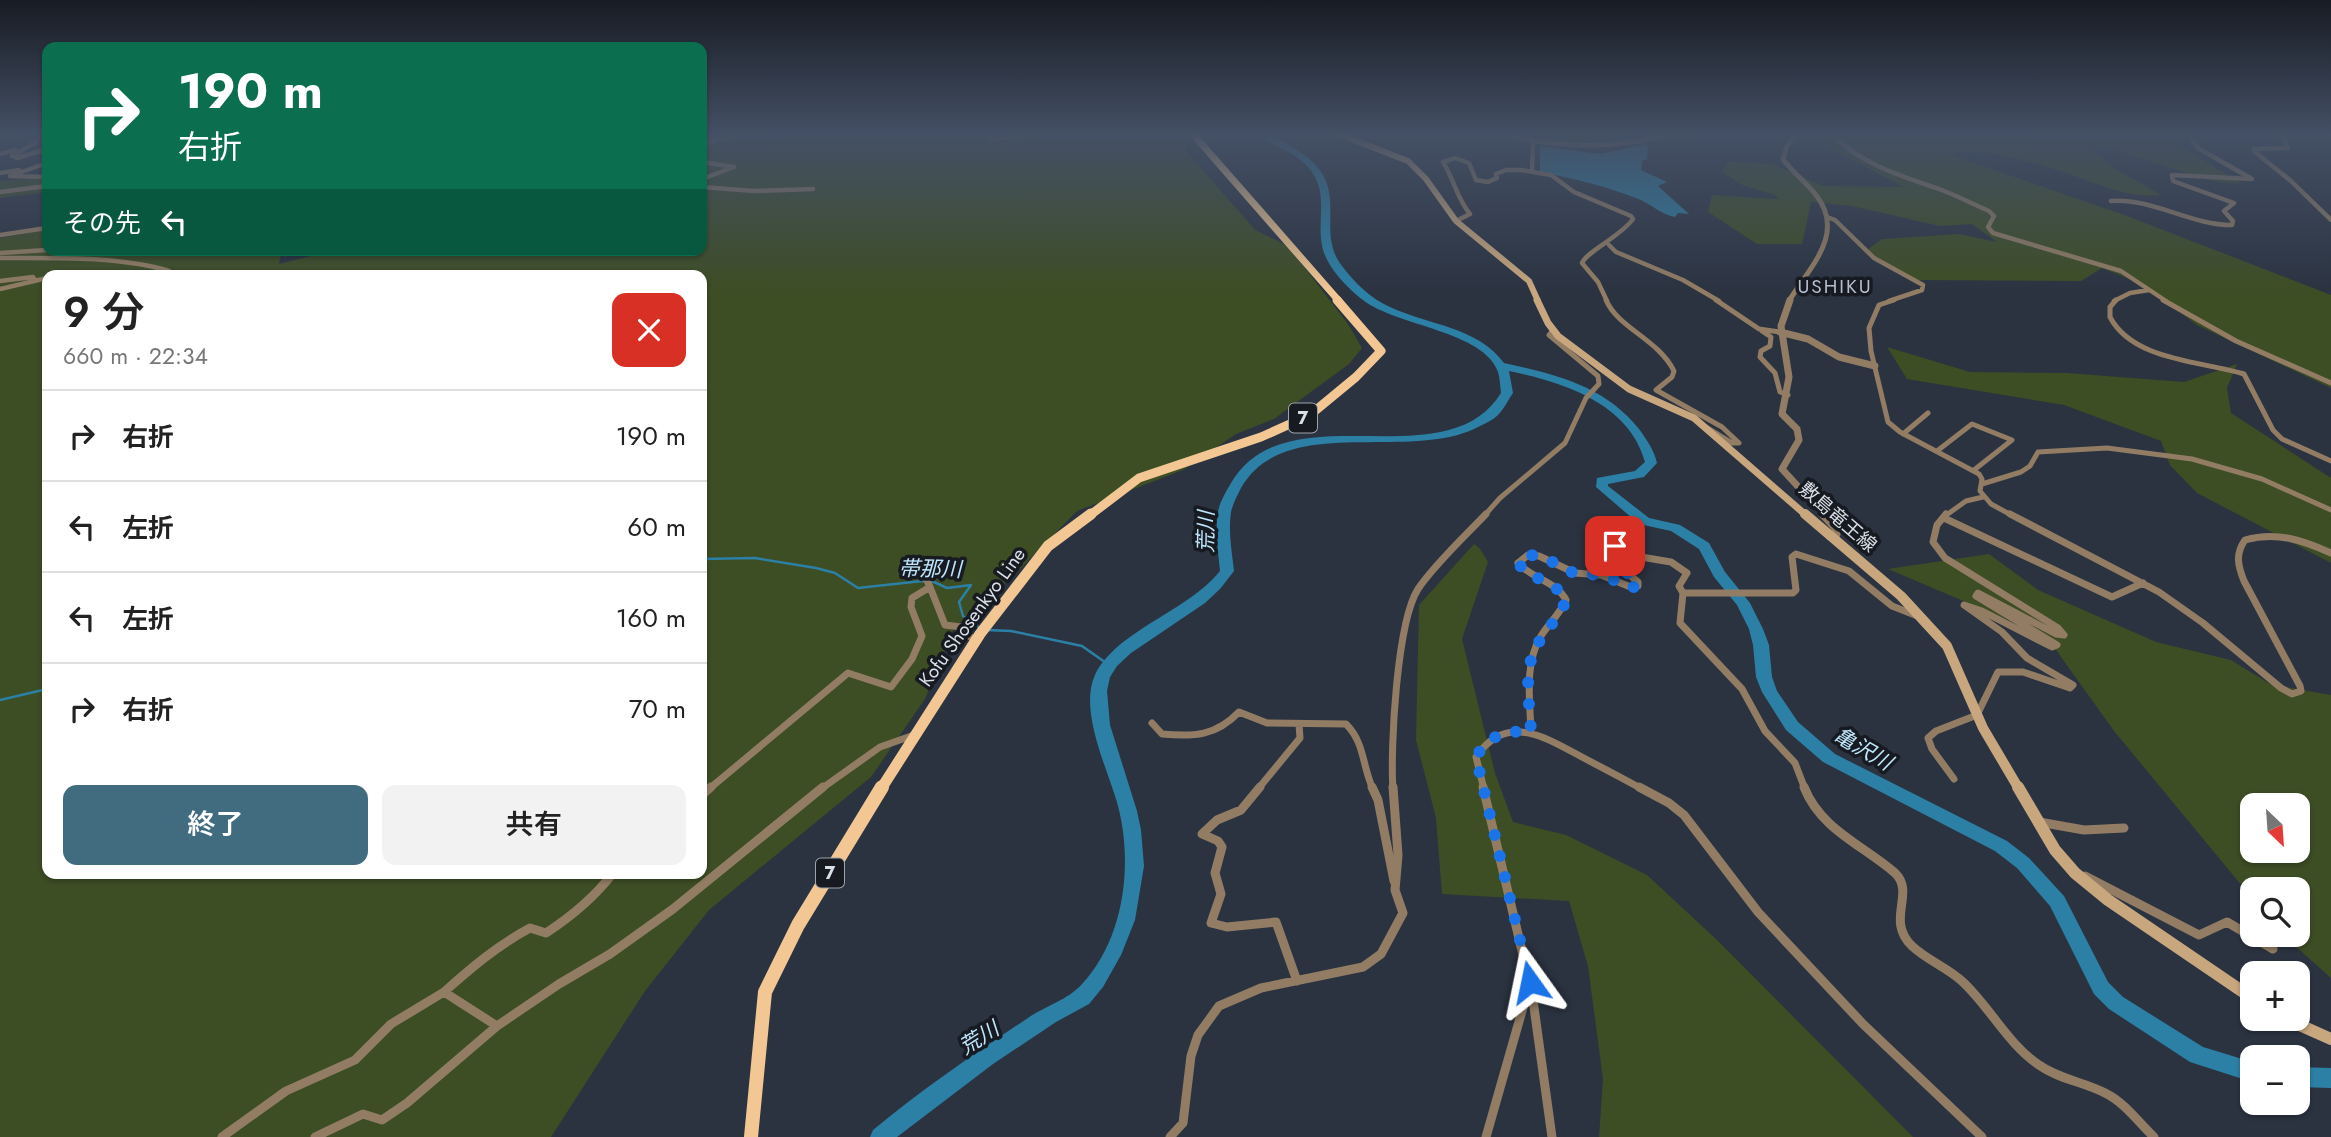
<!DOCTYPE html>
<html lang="ja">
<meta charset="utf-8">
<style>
:root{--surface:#fff;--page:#f2f2f2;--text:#222;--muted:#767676;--line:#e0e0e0;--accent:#416b7e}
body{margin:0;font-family:Jost,"Noto Sans JP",sans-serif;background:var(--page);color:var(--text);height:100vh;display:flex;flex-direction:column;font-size:26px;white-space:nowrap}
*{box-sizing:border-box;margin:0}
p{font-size:23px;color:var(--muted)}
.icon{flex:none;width:38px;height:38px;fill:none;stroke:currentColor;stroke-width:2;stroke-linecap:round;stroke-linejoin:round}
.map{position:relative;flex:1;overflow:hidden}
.drawer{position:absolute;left:42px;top:270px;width:665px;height:609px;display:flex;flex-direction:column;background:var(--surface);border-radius:14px;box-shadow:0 2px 5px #0004}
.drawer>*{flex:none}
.top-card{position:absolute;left:42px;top:42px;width:665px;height:214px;border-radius:14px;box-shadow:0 2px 5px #0004;background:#0b6e4f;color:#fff;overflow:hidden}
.needle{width:46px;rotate:155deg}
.tools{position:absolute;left:2240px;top:793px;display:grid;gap:14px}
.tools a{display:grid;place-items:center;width:70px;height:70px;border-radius:14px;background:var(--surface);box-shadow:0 2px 5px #0004;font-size:35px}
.pin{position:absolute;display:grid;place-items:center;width:60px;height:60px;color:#fff;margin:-30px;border-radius:14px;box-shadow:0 4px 10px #0006}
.me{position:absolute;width:77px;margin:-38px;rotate:348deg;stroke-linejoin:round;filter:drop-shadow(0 0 5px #0008)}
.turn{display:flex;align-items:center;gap:24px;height:147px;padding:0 21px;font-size:32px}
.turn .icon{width:91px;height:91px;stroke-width:2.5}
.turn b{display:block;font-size:49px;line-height:60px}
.then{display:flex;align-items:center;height:66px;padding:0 21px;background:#0003;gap:14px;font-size:26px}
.round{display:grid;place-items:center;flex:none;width:74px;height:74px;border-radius:14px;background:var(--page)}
.overview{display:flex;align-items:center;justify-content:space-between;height:119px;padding:0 21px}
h1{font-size:42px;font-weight:600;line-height:52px}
.primary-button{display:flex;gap:14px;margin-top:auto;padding:14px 21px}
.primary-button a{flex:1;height:80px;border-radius:14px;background:var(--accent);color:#fff;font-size:28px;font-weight:600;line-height:80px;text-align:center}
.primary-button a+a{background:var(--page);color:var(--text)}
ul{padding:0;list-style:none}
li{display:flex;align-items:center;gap:21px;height:91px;padding:0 21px;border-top:2px solid var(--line)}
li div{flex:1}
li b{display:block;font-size:26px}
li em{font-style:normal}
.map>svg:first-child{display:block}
</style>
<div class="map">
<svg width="2331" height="1137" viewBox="0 0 2331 1137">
<rect width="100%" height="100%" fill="#2b3341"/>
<path fill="#3d4d24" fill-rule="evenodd" d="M750,133L768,138L805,133H1184L1186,136V151L1255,230L1288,246L1348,324L1362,348L1349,364L1274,419L1236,434L1183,470L1077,511L1012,577L954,628L925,699L871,777L709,910L645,991L551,1137H0V238L47,230V250H282L279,264L335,250H702V147ZM47,275H702V873H47Z
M1539,133H1635C1609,141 1585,140 1558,145Z
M1827,133H2178L2172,141L2242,184L2212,181L2101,146L2094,151L2114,168L2161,195C2134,198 2111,189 2086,180C2049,167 1985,145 1948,154L2127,216L2331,295V388L2197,325L2142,284L2102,268L2081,281L1911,280L1879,262L1867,250L1882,239L1959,234L1997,242L1972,224L1940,226L1852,206L1811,202L1802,244H1757L1708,212L1712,195L1779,199L1775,195L1742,185L1722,172L1728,161L1772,164L1823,186L1904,187L1825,146Z
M47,178V192L0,198V181Z
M1887,347L1970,372L2067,373L2184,382L2237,364L2227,388L2231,413L2331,478V563L2197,493L2170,465L2161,441L2064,405L1907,379Z
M1474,544L1480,549L1488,562L1462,639L1495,773L1513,822L1566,835L1647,875L1716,939L1913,1137H1599L1603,1079L1588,966L1569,901L1442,894L1436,818L1416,740L1419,605Z
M1989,554L2038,590L2156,642L2231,660L2270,684L2331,695V978L2283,935L2298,934V889H2252V898L2114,731L2046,636L1888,569ZM2252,805H2298V850H2252Z"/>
<path fill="#2c80a6" d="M1646,144L1648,147L1647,159L1642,161L1641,170L1667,182L1658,186L1689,214L1678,213L1675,217C1659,214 1651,203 1636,198C1605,186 1572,178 1540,172V146L1600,154Z"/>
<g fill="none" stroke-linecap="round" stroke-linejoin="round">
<path stroke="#2c80a6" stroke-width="2.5" d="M702,559L755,558L816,568L835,573L858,588L922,581L934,582L947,588L971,585L959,602L963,616L980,628
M986,630L1011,631L1082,646L1109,665
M0,700L47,689"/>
<path fill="#2c80a6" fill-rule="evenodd" d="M1255,133C1270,133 1282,140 1294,148C1357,185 1312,227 1342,266C1354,282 1371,299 1390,307C1428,325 1478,327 1504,363C1555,374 1605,386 1639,429C1647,440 1654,450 1657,463L1644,477L1608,484V486L1649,518L1680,525L1709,543L1725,572L1750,603L1763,629L1769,645L1772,677L1777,691L1798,722L1835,754L2007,841L2029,858L2064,896L2108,982L2123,997L2203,1047L2252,1062V1082L2190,1062L2109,1009L2094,994L2050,906L2017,868L1995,851L1823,762L1786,730L1762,692L1756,677L1753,645L1749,629L1737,605L1714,577L1699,549L1671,531L1639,524L1596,487L1597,478L1635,471L1645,462C1629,403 1562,382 1509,371L1513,393C1508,400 1504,409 1498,415C1493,420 1486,423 1480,426C1411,464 1285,411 1241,488C1237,496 1233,503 1231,512C1228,532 1232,552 1234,571L1220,589L1205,603L1131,653L1117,666L1110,677L1107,691L1110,725L1137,811L1141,830L1144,866L1135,920L1121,955L1103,987L1089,1004L1056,1022L993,1064L897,1137H870L873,1130C923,1089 975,1053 1028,1018C1045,1006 1068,1000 1082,984C1126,937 1134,858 1116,799C1106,766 1079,709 1095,675C1117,630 1187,612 1220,571C1218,551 1215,531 1218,512C1220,501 1226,492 1231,483C1286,389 1446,482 1501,393C1500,386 1500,378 1498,372C1484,331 1396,326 1363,300C1347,288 1325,265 1322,245C1317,220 1328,195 1312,172C1298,152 1274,147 1255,133Z
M2298,1067L2331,1068V1088L2298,1087Z"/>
<path stroke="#927d64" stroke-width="4.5" d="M775,133H784
M1653,133V138L1692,133
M1837,133V139C1866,166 1902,176 1939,189C1956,195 1972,204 1989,211L1994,216L1988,227L1993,233L2121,271L2166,301
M2282,133L2288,148L2254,149L2255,152L2291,181L2331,220
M0,136L16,133
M702,139L732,133
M991,139L1043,133
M36,142L12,156L17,158L47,149
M702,145L739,133
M0,154L15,150
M702,162L734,167L702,179
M47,163L10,176L47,177
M1532,171L1533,142
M0,173L19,170
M702,187L754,191L813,189
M0,192L47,186
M2111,201C2153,198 2190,225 2232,225L2233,221L2224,211L2234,203L2173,181L2172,175L2252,179L2198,148L2187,133
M1827,217L1835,220L1874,258L1923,285L1922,290L1889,301
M1456,221L1470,214C1457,199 1454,179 1443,162L1455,158L1469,163L1476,180L1488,182L1497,178L1496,174L1506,170H1521L1551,175L1574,192L1631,216L1633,219C1620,237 1587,251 1582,263L1598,282L1607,301
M0,235L47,228
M1609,245L1616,252L1683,280L1719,301
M103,250H119
M0,253L47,250
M285,254L298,250
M0,258C53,258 118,256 169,271L155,275H81
M0,281L33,277L35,280
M0,289L47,278
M2114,301L2130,293L2149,290"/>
<path stroke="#927d64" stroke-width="5" d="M1606,300C1618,328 1658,339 1674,371L1672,377L1656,390L1722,427L1739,443H1732L1704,426
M1716,300L1759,329L1780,332
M1894,300L1879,305L1869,328L1871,351L1888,422L1900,432L1979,474L1982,479L1980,491L1991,504L2013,516
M2116,300L2110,307V317C2133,361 2202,361 2244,374L2273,430L2282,439L2331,461
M2163,300L2236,341L2331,383
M1762,331L1771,337L1770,346L1761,351L1760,357L1775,373L1780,392L1788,395
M1903,434L1928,413
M1937,451L1972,424L2012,440L1974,470
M1982,484L2021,472L2030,466L2038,452L2107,448L2192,459L2262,479L2331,510
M1484,516L1500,498L1565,443L1586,398L1599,384L1598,376L1549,335L1553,330
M1945,516L1966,501L1983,497"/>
<path stroke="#927d64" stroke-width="7" d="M1946,514L1937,525L1933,542L1945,558L2058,628L2064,635L2056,634L1978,593L1976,596L2057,645L2052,647L1982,611L1964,605L2002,632L2027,658L2073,685L2070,688L2023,672H1998L1977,715L1936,731L1928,738L1932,749L1954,779
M2010,514L2159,592L2203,623L2281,688L2292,694L2301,691L2300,686L2244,581C2238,566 2235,554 2245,540C2276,531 2302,540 2331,553
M1944,518L2112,597L2143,583
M924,574L930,587
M1683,593H1793L1796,590L1792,557L1796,554L1849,571L1892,606L1920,617
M1152,723L1162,734C1194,737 1216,736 1239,712L1267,723L1346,724C1365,743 1362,766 1373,789
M1531,732C1530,700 1524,664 1541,636C1549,623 1560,614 1566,600C1556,581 1532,579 1518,563L1528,555L1539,556L1575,573L1601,575L1633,588L1638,586V582L1605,554V550L1619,547L1641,557L1671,562L1687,573L1679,586L1683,593L1680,623L1742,689L1765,731L1795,763L1805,789
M709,789L848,673L891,687L912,659L922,636L911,607L912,598L930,587L945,625L961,627L967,635L976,640
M821,789L880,747L914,735
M1258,789L1300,738L1299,724
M1393,789C1390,748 1397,622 1418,589C1434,565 1465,536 1486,514
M1484,789L1476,757C1506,713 1543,736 1580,756C1601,767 1622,778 1642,789"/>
<path stroke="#927d64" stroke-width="9" d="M1260,787L1241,810L1217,820L1202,834L1218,841L1222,847L1215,873L1221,894L1211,923L1227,927L1276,922L1297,981
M1372,787L1378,800L1394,881
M1483,787L1532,993L1552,1137
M1639,787L1669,803L1684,815L1758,912L1863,1024L1982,1137
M1804,787C1821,830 1863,845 1895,873C1916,893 1885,920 1912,946C1928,961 1949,968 1964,983C1991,1009 2008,1044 2039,1065C2060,1080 2086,1082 2107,1094C2126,1104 2139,1123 2154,1137
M702,795L711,787
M2039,822L2084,830L2124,828
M2085,876L2199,935L2227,922L2273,949
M497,1026L444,992C471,968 498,945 530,928L546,933C572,916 594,898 613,873
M222,1137L286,1091L355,1060L391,1024L444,992
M315,1137L363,1114L382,1120L407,1103L497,1026L559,984L610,954L673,909L823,787
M1170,1137L1183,1123L1191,1056L1198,1035L1219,1006L1261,988L1363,967L1381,954L1403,913L1395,890L1398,855L1393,787
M1486,1137L1530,983"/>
<path stroke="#927d64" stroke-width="5" d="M1497,133C1550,146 1600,150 1653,138
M1789,301C1808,269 1847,234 1816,195C1806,182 1793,173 1783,159L1787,146L1798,133"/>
<path stroke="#927d64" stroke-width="7" d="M1790,300L1781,326L1789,377L1782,414L1797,429L1799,440L1782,469L1825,516
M1780,332L1808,339L1839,357L1875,366"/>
<path stroke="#927d64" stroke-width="9" d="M1823,514L1836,528V534L1830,536"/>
<path stroke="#c8a77f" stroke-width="6" d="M1336,133L1408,161L1426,179L1456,221L1529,281L1538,301"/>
<path stroke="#c8a77f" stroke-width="7" d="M1537,300L1548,323L1558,336L1629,389L1694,418L1807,516"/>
<path stroke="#c8a77f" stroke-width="10" d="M1805,514L1901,596L1947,646L1983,728L2019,789"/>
<path stroke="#c8a77f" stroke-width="12" d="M2018,787L2055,850L2075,873L2108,900L2252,998
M2284,1018L2331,1039"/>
<path stroke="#f2c793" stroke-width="7" d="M1192,133L1339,301"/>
<path stroke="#f2c793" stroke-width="9" d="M1089,516L1139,478L1261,437L1310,415L1356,377L1381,351L1337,300"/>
<path stroke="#f2c793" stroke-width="11" d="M881,789L980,634L1048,546L1091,514"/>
<path stroke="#f2c793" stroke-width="14" d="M751,1137L765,992L798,925L882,787"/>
</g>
<linearGradient id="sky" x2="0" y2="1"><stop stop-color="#181c24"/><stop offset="0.46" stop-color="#445065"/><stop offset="1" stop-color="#445065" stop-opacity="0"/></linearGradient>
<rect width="2331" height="292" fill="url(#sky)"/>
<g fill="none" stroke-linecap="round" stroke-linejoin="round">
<path stroke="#1a73e8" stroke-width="12" stroke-dasharray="0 21.6" d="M1530,982L1476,757C1489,735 1505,730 1531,732C1530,707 1524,677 1533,654C1539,635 1566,613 1566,596L1562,592L1522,569L1518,561C1537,544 1559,570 1578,574C1587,576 1597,573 1605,576C1616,580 1624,588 1636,587L1638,582L1605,554V550L1615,546"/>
</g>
<g text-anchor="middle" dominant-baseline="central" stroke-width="7" stroke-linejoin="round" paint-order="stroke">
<g fill="#171a21" stroke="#9fa3ac" stroke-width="2">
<rect x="1289" y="403.5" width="28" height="29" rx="5"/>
<rect x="816" y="858.5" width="28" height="29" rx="5"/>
</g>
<g font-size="18" font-weight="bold" fill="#d9dee7">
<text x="1303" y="418">7</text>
<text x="830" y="873">7</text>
</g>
<g font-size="19" letter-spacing="2" fill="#b5bfd1" stroke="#171a21">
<text x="1835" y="286">USHIKU</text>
</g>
<g font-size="19" fill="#d9dee7" stroke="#171a21">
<text transform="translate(1838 517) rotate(41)">敷島竜王線</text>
<text transform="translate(972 617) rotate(-54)">Kofu Shosenkyo Line</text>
</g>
<g font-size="21" font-style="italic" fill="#bee6fc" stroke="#171a21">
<text transform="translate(1206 532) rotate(-89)">荒川</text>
<text transform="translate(930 569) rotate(1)">帯那川</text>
<text transform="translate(1863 749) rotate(30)">亀沢川</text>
<text transform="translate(979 1038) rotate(-32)">荒川</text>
</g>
</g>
</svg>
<div class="tools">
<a><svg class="needle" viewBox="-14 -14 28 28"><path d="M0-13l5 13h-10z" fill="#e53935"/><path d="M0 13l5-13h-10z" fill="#767676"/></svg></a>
<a><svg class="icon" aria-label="search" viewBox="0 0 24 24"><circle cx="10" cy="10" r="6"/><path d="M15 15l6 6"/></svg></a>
<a>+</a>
<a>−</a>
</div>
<div class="pin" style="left:1615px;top:546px;background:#d93025"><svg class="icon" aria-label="arrive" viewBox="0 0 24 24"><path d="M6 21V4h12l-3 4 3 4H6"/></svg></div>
<svg class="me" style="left:1530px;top:982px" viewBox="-20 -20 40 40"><path d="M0-17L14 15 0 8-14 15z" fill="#1a73e8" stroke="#fff" stroke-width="4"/></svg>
<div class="top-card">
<div class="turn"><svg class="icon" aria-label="right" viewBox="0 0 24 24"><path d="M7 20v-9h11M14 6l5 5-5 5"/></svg><div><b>190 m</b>右折</div></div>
<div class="then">その先<svg class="icon" aria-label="left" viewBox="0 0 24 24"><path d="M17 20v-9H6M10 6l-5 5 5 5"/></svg></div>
</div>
<section class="drawer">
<div class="overview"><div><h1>9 分</h1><p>660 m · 22:34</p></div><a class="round" style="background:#d93025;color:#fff"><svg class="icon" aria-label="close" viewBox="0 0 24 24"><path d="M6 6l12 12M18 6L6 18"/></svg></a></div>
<ul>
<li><svg class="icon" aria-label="right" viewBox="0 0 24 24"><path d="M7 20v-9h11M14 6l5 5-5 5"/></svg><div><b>右折</b></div><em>190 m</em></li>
<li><svg class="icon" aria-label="left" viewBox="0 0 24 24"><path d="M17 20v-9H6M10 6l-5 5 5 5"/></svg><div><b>左折</b></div><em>60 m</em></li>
<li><svg class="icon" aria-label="left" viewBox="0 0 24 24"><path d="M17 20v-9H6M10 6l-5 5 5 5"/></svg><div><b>左折</b></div><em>160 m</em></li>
<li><svg class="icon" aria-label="right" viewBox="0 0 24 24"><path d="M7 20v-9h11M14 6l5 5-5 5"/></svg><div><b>右折</b></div><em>70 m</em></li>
</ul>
<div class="primary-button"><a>終了</a><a>共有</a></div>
</section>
</div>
